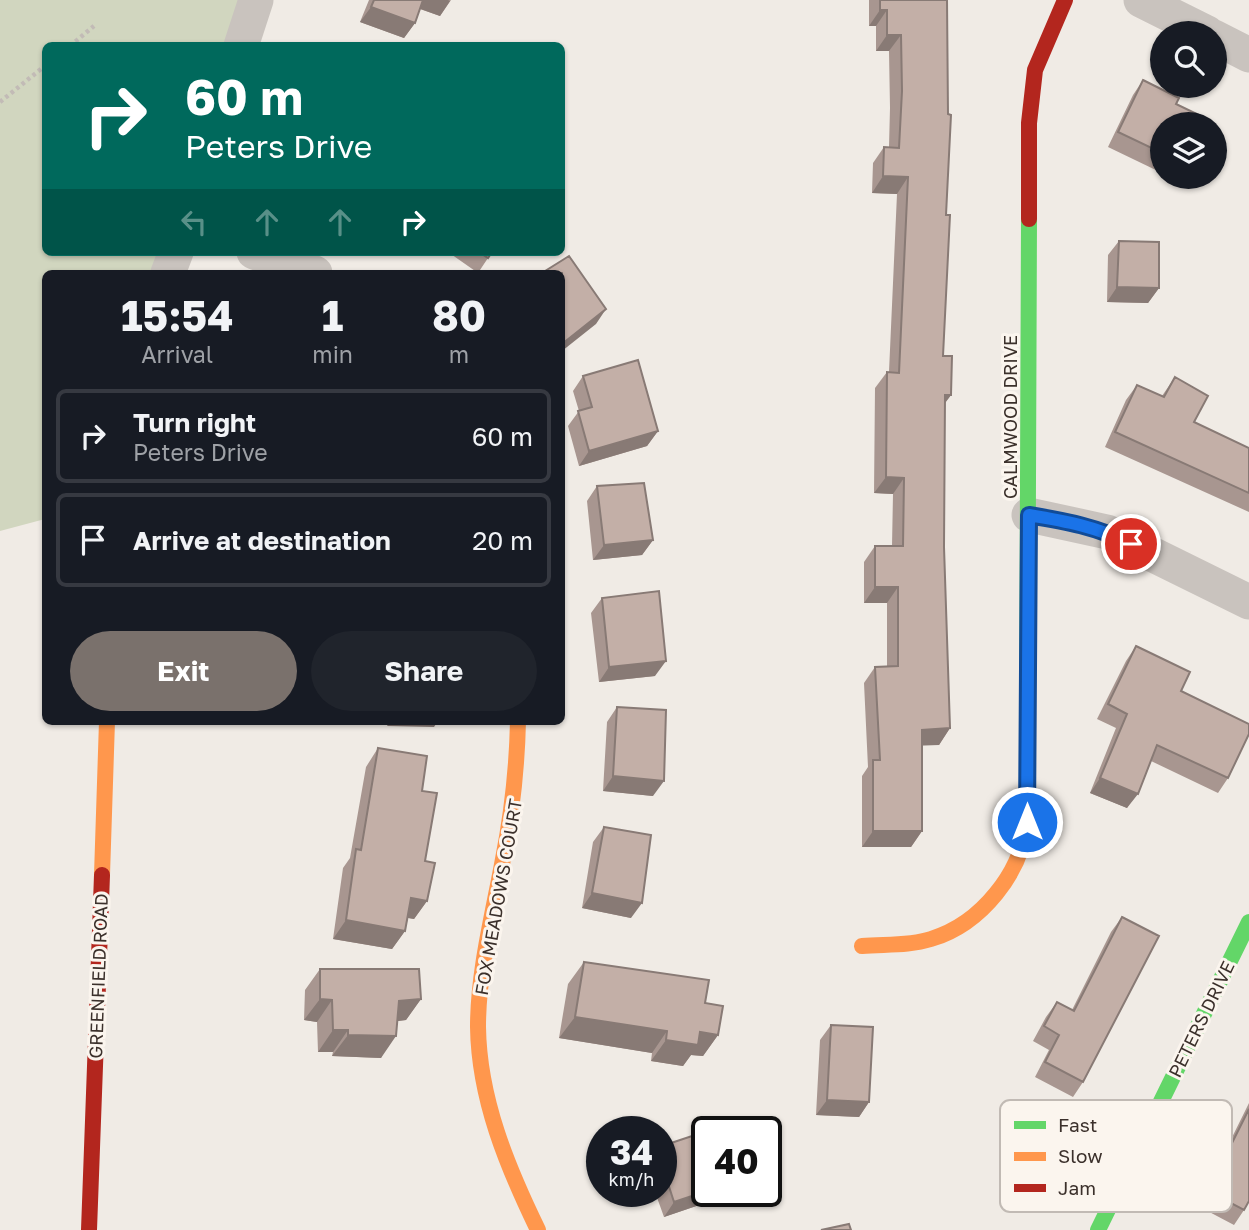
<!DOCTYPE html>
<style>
:root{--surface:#171b24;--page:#20242c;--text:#f1f3f6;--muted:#9ea1a6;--line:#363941;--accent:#7a716c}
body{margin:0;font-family:"Golos Text",sans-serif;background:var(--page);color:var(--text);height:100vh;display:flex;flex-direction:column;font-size:26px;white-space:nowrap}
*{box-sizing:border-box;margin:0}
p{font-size:23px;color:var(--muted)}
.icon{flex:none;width:38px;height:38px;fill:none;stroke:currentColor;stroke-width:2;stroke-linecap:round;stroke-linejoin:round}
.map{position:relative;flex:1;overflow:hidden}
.panel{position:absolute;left:42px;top:270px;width:523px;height:455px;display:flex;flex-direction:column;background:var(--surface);border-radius:10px;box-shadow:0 2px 5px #0004}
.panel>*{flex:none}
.hud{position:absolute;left:42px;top:42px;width:523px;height:214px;border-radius:10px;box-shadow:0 2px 5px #0004;background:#00695c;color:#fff;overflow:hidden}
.fabs{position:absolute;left:1150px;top:21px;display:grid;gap:14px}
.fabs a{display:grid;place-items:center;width:77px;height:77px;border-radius:50%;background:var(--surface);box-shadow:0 2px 5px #0004;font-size:35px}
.speed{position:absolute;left:586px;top:1116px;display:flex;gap:14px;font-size:35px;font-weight:700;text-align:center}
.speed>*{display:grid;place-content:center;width:91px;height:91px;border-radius:50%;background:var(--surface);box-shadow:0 2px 5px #0004;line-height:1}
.speed small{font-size:18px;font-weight:400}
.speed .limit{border:4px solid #111;border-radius:10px;background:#fff;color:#111}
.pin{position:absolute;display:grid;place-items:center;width:60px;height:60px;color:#fff;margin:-30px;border:4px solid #fff;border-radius:50%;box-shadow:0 2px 7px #0007}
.me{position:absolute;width:77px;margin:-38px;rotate:0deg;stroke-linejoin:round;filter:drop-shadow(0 0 5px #0008)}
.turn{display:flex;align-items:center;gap:24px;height:147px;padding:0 28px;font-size:32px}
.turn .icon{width:91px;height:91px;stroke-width:2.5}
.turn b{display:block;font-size:49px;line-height:60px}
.lanes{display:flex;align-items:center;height:66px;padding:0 28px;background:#0003;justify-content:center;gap:35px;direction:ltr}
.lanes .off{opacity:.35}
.eta{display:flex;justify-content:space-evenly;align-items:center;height:119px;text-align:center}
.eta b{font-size:42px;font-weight:700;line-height:49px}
.cta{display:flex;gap:14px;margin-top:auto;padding:14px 28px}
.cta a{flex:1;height:80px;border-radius:42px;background:var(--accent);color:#fff;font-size:28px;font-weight:700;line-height:80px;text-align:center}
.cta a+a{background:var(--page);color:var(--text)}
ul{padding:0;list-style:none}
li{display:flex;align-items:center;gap:21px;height:94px;margin:0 14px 10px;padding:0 14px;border:4px solid var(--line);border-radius:10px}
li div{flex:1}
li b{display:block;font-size:26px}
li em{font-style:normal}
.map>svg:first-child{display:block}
</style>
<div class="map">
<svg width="1249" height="1230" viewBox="0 0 1249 1230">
<rect width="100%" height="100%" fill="#f0ebe5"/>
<path fill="#d1d6bf" d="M0,0H257L242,45L46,46V252H176L168,273H46L45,519L0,531Z"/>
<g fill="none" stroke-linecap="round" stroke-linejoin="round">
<path stroke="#c2bbb6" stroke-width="4.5" stroke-dasharray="3.5 3.5" stroke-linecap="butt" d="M70,46L94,26
M0,102L46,65"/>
<path stroke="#c9c3be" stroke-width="35" d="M1141,0L1207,33
M1214,37L1249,55
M241,46L256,0
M254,252L315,273
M168,273L176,252
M1029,515L1107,532L1249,602"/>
<path stroke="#63d668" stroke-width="16" d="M1027,739L1029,219
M1098,1230L1249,922"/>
<path stroke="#ff974d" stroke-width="16" d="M518,721C517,768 512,813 503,859C493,914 478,971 478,1027C479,1099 507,1166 538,1230
M102,875L107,721
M862,946C885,944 909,946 931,939C981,924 1023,872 1027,820C1029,793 1027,766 1027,739"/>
<path stroke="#b3261e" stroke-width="16" d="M1029,219V123L1035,70L1065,0
M89,1230L102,875"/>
</g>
<path fill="#a89690" d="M369,0H451L440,16L420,9L415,23L404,38L360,22Z
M869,0H947L946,215L943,356L951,395L945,403L944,547L950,728L939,745H922V831L911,847H862V776L868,767L864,683L875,667H887V603H864V562L875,546H892L893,494L874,493L875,388L887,372H889L897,194L872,193L873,163L884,147H889L890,108L889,51H876V26H869Z
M1143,80L1162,124V173L1108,147L1133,95Z
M1119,241L1159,288L1148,303L1107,302L1108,255Z
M448,252H492L478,273Z
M583,376L658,431L647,446L579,466L568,426L579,411L573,391Z
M1175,377L1194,422L1249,448V512L1105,447L1126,400L1137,385L1162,396Z
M597,486L653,540L642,555L593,560L587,501Z
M602,598L655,676L599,682L591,613Z
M1136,646L1181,691L1228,778L1218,793L1151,761L1127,808L1090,793L1116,728L1097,719L1126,661Z
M617,707L653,796L603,791L607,722Z
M378,748L422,791L427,901L414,919L408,918L405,931L392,949L333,939L343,868L350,858L366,767Z
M604,827L631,918L582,908L593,842Z
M1122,917L1083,1082L1073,1097L1035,1077L1049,1050L1033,1041L1046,1017L1057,1002L1072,1010L1111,932Z
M584,962L705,1003L718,1035L703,1056L691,1055L683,1066L651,1061L652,1053L559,1038L568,984Z
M320,969L421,999L406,1020L397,1021L381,1058L332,1056L333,1052H318L317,1022L304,1020L305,990Z
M831,1025L869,1102L859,1117L816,1115L820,1040Z
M1249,1103V1201L1244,1210L1234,1225L1198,1206Z
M662,1146L711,1201L664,1217L655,1192H662Z"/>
<path fill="#887a75" d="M420,0H448L450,1L440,16L415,7Z
M371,7L415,23L404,38L360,22Z
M880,10H887L876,26H869Z
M887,35H901L889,51H876Z
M883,176L908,177L897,194L872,193Z
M1117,287L1159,288L1148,303L1107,302Z
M606,309L596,324L562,351V344Z
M945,395H951L939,411Z
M658,431L647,446L579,466L589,451Z
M886,477L904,478L893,494L874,493Z
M653,540L642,555L593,560L604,545Z
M875,587H898L887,603H864Z
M666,661L655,676L599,682L609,667Z
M390,721H438L434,727L387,726Z
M950,728L939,745L910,746L922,730Z
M613,776L664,781L653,796L603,791Z
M1100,778L1138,794L1127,808L1090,793Z
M873,831H922L911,847H862Z
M592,893L642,903L631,918L582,908Z
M411,898L427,901L414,919L398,916Z
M346,920L405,931L392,949L333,939Z
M320,999L332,1000L317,1022L304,1020Z
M421,999L406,1020L383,1023L399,1001Z
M575,1017L667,1031L652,1053L559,1038Z
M333,1030H348L333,1052H318Z
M700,1032L718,1035L703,1056L691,1055L683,1066L651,1061L666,1040Z
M348,1035L396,1036L381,1058L332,1056Z
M827,1100L869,1102L859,1117L816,1115Z
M707,1191L718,1192L711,1201L664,1217L674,1202Z"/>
<path fill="#c3afa7" stroke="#887a75" stroke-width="2" d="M374,0H423L415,23L371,7Z
M880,0H947L948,114L951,115L946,215H950L943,356H952L951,395H945L944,547L950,728L922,730V831H873V760H880L875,667L898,666V587H875V546H903L904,478L886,477L887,372L899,373L908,177L883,176L884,147L899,148L902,91L901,35H887V10H880Z
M1143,80L1179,98L1176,104L1203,117L1200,124H1162V153L1118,132Z
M1119,241L1159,242V288L1117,287Z
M479,252H492L488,258Z
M569,256L606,309L562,344V273H542Z
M638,360L658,431L589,451L578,411L592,407L583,376Z
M1175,377L1208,396L1194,422L1249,448V493L1115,432L1137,385L1164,397Z
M644,483L653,540L604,545L597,486Z
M659,591L666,661L609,667L602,598Z
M1136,646L1190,672L1181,691L1249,724V734L1228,778L1157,745L1138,794L1100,778L1127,714L1108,704Z
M617,707L666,710L664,781L613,776Z
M378,748L427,756L422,791L437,793L425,861L435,863L427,901L411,898L405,931L346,920L356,849L361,850Z
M604,827L651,835L642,903L592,893Z
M1122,917L1159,936L1083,1082L1045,1062L1059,1035L1044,1026L1057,1002L1074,1011Z
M584,962L709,980L705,1003L723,1006L718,1035L700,1032L698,1045L666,1040L667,1031L575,1017Z
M320,969H419L421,999L399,1001L396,1036L348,1035V1030H333L332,1000L320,999Z
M831,1025L873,1027L869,1102L827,1100Z
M1249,1109V1201L1244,1210L1208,1191Z
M704,1132L707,1141V1191L674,1202L662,1165V1146Z
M849,1224L851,1230H821Z"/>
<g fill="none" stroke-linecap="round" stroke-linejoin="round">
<g stroke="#114b97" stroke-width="18">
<path id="route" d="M1027,822L1029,515C1065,521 1098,527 1131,544"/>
</g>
<use href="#route" stroke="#1a73e8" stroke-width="12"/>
</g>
<g text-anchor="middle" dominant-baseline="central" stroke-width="6" stroke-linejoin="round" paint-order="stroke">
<g font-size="18" fill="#3b302b" stroke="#fbf5ee">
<text transform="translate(1010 417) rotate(-90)">CALMWOOD DRIVE</text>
<text transform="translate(498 897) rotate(-80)">FOX MEADOWS COURT</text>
<text transform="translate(98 976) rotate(-88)">GREENFIELD ROAD</text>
<text transform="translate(1201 1019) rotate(-64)">PETERS DRIVE</text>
</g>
</g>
<rect x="1000" y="1100" width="232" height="112" rx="10" fill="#fbf5ee" stroke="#c1bab4" stroke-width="2"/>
<rect x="1014" y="1121" width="32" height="8" fill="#63d668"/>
<rect x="1014" y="1152" width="32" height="9" fill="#ff974d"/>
<rect x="1014" y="1184" width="32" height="8" fill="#b3261e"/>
<g font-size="19" fill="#3b302b">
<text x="1058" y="1132">Fast</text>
<text x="1058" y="1163">Slow</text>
<text x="1058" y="1195">Jam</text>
</g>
</svg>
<div class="fabs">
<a><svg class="icon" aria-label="search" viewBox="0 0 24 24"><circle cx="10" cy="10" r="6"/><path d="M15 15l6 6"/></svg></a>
<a><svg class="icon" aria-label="layers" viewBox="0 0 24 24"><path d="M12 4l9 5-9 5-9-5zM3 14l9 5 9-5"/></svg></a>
</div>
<div class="speed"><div>34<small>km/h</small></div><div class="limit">40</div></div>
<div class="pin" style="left:1131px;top:544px;background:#d93025"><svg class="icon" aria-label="arrive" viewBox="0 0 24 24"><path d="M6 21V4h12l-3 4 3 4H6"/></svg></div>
<svg class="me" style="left:1027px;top:822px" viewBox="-20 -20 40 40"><circle r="17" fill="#1a73e8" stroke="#fff" stroke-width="3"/><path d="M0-11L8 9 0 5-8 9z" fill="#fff"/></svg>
<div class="hud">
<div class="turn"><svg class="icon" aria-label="right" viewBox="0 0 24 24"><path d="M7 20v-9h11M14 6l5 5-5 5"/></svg><div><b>60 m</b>Peters Drive</div></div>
<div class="lanes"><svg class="icon off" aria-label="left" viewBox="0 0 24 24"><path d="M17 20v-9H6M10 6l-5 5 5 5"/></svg><svg class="icon off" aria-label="ahead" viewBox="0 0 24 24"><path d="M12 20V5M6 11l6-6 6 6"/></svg><svg class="icon off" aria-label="ahead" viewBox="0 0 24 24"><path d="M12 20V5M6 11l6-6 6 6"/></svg><svg class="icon" aria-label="right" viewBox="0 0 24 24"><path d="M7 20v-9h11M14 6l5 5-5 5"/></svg></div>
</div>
<section class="panel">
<div class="eta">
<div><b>15:54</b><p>Arrival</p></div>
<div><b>1</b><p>min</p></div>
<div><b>80</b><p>m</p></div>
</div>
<ul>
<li><svg class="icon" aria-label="right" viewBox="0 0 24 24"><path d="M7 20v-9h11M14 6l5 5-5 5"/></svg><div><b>Turn right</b><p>Peters Drive</p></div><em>60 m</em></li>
<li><svg class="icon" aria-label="arrive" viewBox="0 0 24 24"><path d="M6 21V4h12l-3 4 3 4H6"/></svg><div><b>Arrive at destination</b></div><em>20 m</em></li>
</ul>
<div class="cta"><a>Exit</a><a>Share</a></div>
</section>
</div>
